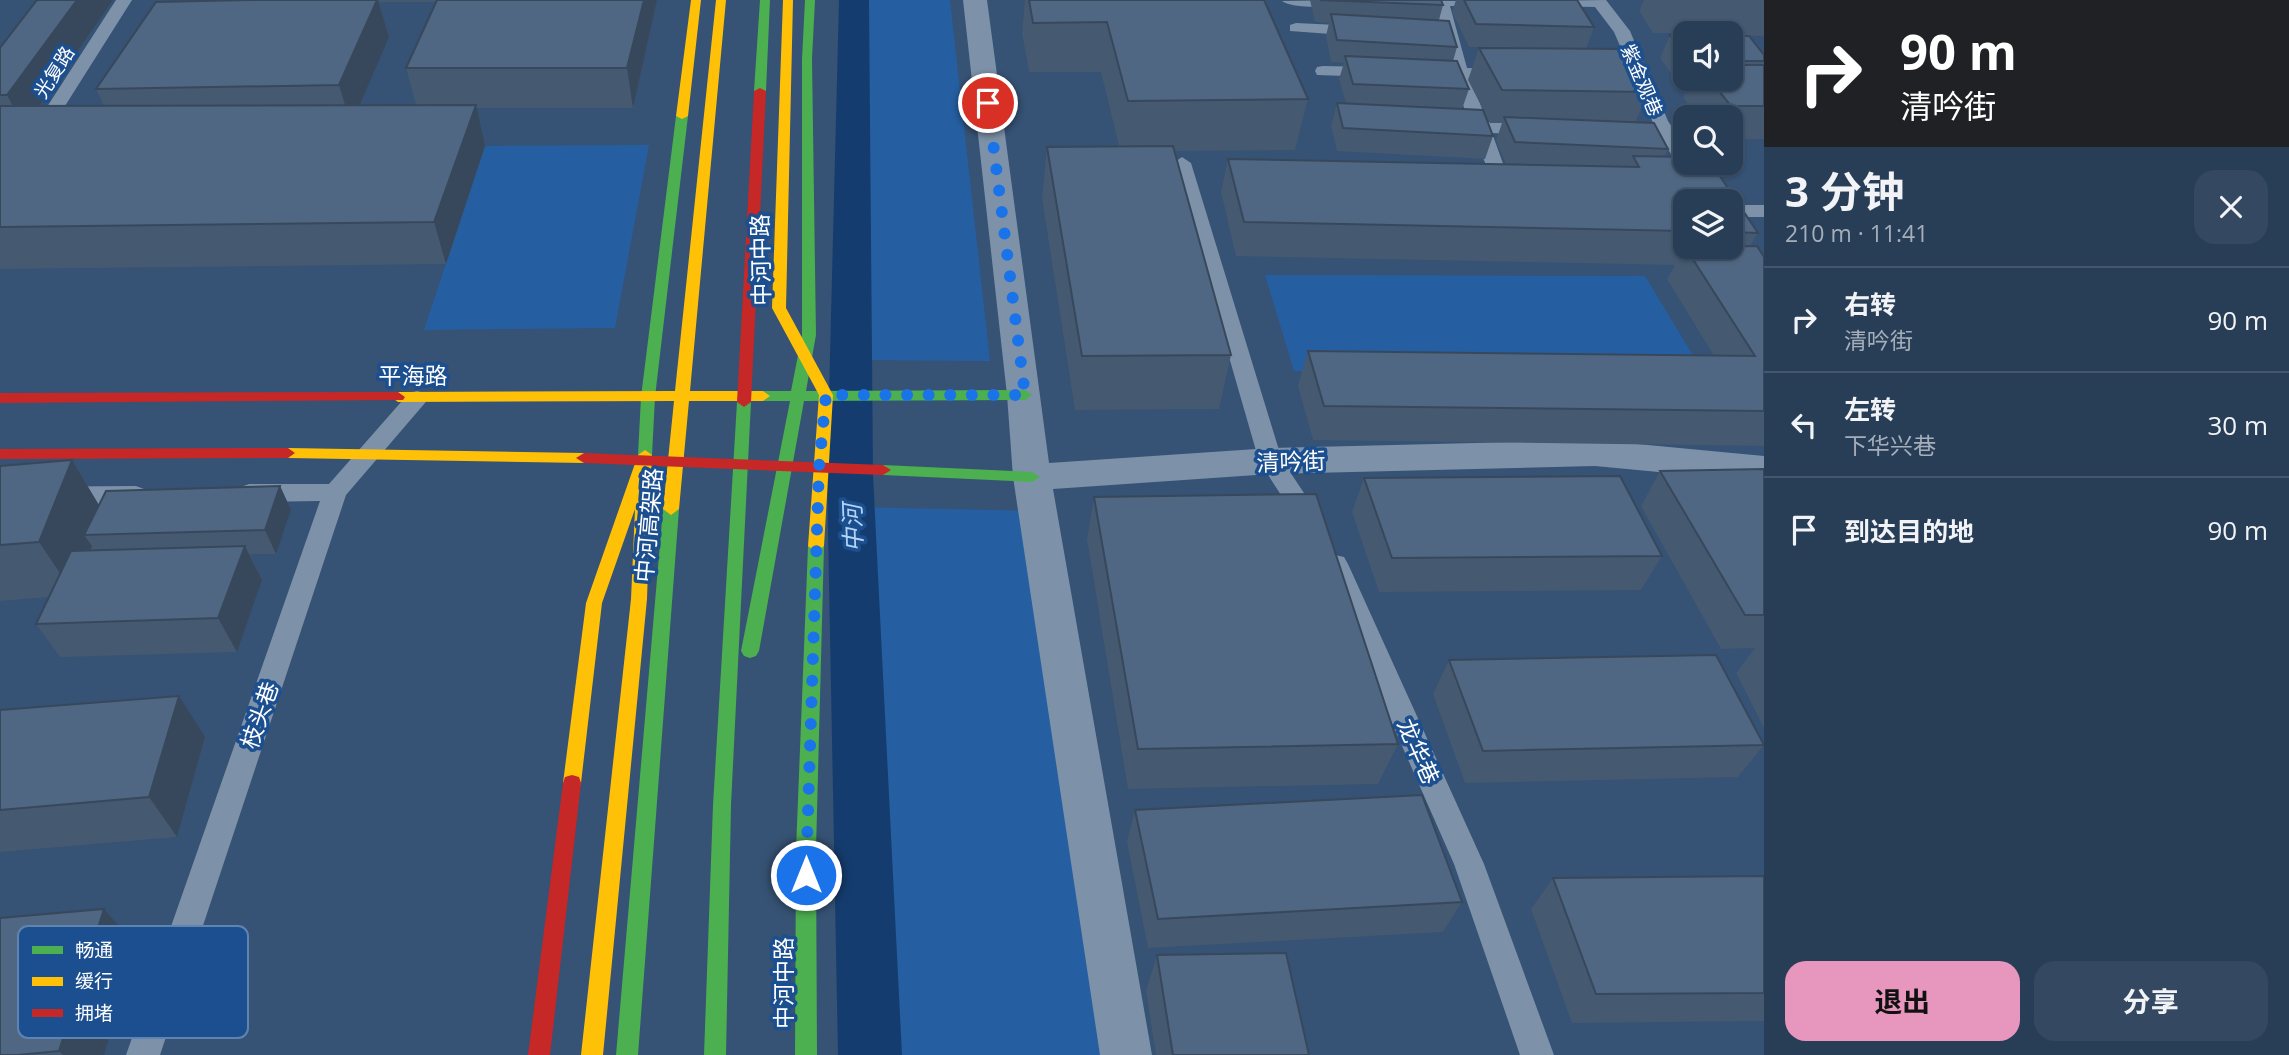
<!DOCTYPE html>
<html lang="zh">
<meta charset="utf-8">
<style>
:root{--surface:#283e57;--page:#344961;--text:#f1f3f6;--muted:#a5aeba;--line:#44576d;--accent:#e797bd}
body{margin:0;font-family:"Open Sans","Noto Sans SC",sans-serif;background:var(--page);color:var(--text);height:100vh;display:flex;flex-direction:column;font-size:26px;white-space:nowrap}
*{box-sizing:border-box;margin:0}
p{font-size:23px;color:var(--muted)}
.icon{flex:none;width:38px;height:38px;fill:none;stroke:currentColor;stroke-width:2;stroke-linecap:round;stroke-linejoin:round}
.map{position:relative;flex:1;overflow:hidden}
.side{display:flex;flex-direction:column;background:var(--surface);width:525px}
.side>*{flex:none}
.hud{background:#202124;color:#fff;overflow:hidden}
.fabs{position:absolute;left:1673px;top:21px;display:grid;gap:14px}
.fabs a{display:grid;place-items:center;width:70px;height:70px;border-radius:14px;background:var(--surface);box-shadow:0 2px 5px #0004,0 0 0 2px var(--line);font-size:35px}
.pin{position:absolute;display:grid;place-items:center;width:60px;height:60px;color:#fff;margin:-30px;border:4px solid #fff;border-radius:50%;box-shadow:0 2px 7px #0007}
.me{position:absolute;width:77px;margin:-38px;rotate:0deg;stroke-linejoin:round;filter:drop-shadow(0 0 5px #0008)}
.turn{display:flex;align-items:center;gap:24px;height:147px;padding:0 21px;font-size:32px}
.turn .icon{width:91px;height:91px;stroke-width:2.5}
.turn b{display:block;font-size:49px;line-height:60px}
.round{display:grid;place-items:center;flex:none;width:74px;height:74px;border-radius:21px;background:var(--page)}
.headline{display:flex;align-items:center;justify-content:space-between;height:119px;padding:0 21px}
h1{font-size:42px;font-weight:700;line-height:52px}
.button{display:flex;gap:14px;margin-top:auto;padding:14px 21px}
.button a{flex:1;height:80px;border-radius:21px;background:var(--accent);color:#111;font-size:28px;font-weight:700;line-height:80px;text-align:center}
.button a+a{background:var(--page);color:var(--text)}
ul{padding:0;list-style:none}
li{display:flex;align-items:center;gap:21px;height:105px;padding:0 21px;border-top:2px solid var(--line)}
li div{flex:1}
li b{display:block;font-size:26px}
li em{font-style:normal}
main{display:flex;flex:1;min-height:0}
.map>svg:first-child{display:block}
</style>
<main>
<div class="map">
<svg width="1764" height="1055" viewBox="0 0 1764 1055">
<rect width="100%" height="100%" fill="#365274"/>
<path fill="#265fa1" d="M849,0H950L990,361L851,360Z
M649,145L615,328L424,330L485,146Z
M1265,275L1645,276L1703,372L1294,371Z
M851,507L1038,511L1123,1055H866Z"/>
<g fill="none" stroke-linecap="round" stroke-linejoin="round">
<path fill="#153c6e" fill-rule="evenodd" d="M839,0H869L873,475L902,1055H838L827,475Z"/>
<path fill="#7d92a8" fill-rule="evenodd" d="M116,0H132L46,136L0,139V129L34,127Z
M1350,0C1346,9 1290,9 1282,1Z
M1606,0L1630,31L1668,121L1685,147V163H1693L1692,165H1678L1664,143L1629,140L1620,135L1629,130L1657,132L1614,32L1595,7L1548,6L1540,1Z
M1400,1H1498L1490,6H1450L1467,68L1504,69L1513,74L1504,79H1471L1487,122L1533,125L1542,130L1533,135L1492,133L1505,169L1503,173H1489L1473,132L1452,130L1449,126L1458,121H1469L1453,78H1429L1420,73L1429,68H1450L1434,6H1408Z
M1296,23L1358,26L1366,31L1358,36L1290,31V25Z
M1323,66L1375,67L1383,72L1375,77L1317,75L1315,71L1317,67Z
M1182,157L1191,163L1282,460L1322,520L1319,526L1310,529L1301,526L1259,461L1173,163Z
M1731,205H1764V217H1731Z
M417,391L425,393L428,398L425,403L346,495L160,1055H126L320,501L249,502L241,499L237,493L241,487L249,484H329L409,393Z
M136,486L144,489L148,495L144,501L136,504L0,505V487Z
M1335,555L1344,557L1348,564L1484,864L1554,1055H1520L1454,864L1322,564L1326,557Z"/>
<path fill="#7d92a8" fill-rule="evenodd" d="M963,0H987L1049,463L1271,448L1595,440L1764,456V482L1595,466L1271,474L1053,489L1152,1055H1100L1013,477L1007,395Z"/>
<path fill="#4caf50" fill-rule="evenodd" d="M760,0H770L766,91L760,94L754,91Z
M805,0H815L812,59L816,335L806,391L1025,390L1032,395L1025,400L804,401L759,651L756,656L750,658L744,656L741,651L790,401H763L756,396L763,391H791L802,335V59Z
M682,113L688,116L655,397L652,455L645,460L638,455L641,397L676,116Z
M744,397L751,402L731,805L726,1055H704L713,805L737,402Z
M883,465L1032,472L1040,477L1032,482L883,475L875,470Z
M671,503L679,509L638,1055H616L663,509Z
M816,540L824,546L816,850L817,1055H795L796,850L808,546Z"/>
<path fill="#ffc107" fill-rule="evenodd" d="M691,0H701L688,116L682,119L676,116Z
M716,0H726L690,391H763L770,396L763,401H689L679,509L671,515L663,509L674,401L398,402L391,397L398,392L675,391Z
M783,0H793L786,308L833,395L824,546L816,552L808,546L819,395L772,308Z
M288,448L584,453L592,458L584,463L288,458L281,453Z
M645,450L652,455L647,599L603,1055H581L631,599L635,509L602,603L581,783L579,789L572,791L565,789L563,783L586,603L638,455Z"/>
<path fill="#c62828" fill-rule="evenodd" d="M760,88L766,91L751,402L744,407L737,402L754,91Z
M398,392L405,397L403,400L0,403V393Z
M288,448L295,453L288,458L0,459V449Z
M584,453L883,465L891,470L883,475L584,463L576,458Z
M572,775L579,777L581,783L550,1055H528L563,783L565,777Z"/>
</g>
<path fill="#455971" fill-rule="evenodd" d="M113,0L38,106H104L96,89L216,0H657L633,108H476L485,146L446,264L0,269V48ZM379,2H436L406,68L416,105H359L389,37Z
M1025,0H1264L1308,99L1295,150L1174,151L1231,355L1219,409L1075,410L1042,198L1047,147L1119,146L1101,72H1029L1022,33Z
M1310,0H1441L1443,5L1439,20L1457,47L1453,61L1469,89L1462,109L1493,136L1485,159L1337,151L1331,126L1337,103H1346L1339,79L1344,63L1331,62L1326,36L1329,23L1315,22Z
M1456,0H1577L1594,27L1586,49H1619L1648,92L1635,123H1654L1668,149L1664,157H1685V163H1711L1758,233L1750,246H1757L1764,257V446L1313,440L1298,386L1308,351L1714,356L1667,279L1675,265L1236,256L1221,192L1228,159L1506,164L1496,141L1502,123H1490L1468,80L1479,48L1559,49L1469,47L1452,12ZM1685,201H1731V247H1685Z
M1644,0H1764V36L1731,35V33H1653L1639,11Z
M1670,35H1685V79H1731V36L1764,55V139H1731V117H1698L1683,97L1690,83H1678L1660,58Z
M72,460L99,505L280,486L291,510L276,554H250L262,580L237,652L60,657L36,624L49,597L0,601V466Z
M1764,469V728L1736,673L1755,648L1721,649L1641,506L1660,471Z
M1364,478L1662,556L1641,590L1379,592L1352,512Z
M1094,497L1398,744L1378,784L1128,789L1087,539Z
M1449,660L1764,745L1738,777L1465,783L1433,694Z
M179,696L205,737L177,837L0,852V710Z
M1135,810L1462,902L1443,932L1148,948L1127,842Z
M1764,876V1021L1572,1023L1531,909L1553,878Z
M136,946L104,1055H0Z
M1157,955L1309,1055H1156L1146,991Z"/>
<path fill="#38485c" d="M77,0H113L24,128L7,95Z
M377,0H378L389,37L351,125L339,85Z
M644,0H657L633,108L627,68Z
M476,105L485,146L446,264L434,222Z
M72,460L104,514L84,535L92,546L74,594L39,542Z
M280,486L291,510L276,554L265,530Z
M245,546L262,580L237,652L218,618Z
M179,696L205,737L177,837L149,797Z
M104,909L136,946L104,1055H63L59,1051Z"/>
<path fill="#506783" stroke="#38485c" stroke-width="2" d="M37,0H77L7,95H0V48Z
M251,0H377L339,85L96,89L156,2Z
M437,0H644L627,68H406Z
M1029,0H1264L1308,99L1128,101L1107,22L1033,23Z
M1320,0H1441L1443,5Z
M1464,0H1577L1594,27L1476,24Z
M1331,14L1449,21L1457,47L1337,40Z
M1670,35H1685V56Z
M1731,36H1749L1764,55V61H1731Z
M1479,48L1619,49L1648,92L1502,90Z
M1345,56L1457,61L1469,89L1353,84Z
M1731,65H1764V106H1731L1709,79H1731Z
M1337,103L1483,110L1493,136L1343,128Z
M476,105L434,222L0,227V106Z
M1504,117L1654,123L1668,149L1515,142Z
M1173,146L1231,355L1082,356L1047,147Z
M1633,156L1685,157V163H1711L1758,233L1731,232V201H1685V231L1244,222L1228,159L1639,167Z
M1757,246L1764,257V411L1324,406L1308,351L1755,356L1685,247Z
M72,460L39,542L0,545V466Z
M1764,469V615H1745L1660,471Z
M1620,476L1662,556L1392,558L1364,478Z
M280,486L265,530L84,535L106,491Z
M1316,494L1398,744L1138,749L1094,497Z
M245,546L218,618L36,624L71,551Z
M1716,655L1764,745L1483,751L1449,660Z
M179,696L149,797L0,810V710Z
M1422,795L1462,902L1158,919L1135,810Z
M1764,876V993L1596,994L1553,878Z
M104,909L59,1051L17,1055H0V918Z
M1286,953L1309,1055H1173L1157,955Z"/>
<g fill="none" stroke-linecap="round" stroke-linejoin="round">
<path stroke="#1a73e8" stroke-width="12" stroke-dasharray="0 21.6" d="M806,875L819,467L826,395H1025L988,103"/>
</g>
<g text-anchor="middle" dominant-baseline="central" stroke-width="7" stroke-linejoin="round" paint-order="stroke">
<g font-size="19" fill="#fff" stroke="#1b4f8f">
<text transform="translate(54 72) rotate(-58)">光复路</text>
<text transform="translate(1642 80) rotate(67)">紫金观巷</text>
</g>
<g font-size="23" fill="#fff" stroke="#1b4f8f">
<text transform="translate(760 260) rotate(-91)">中河中路</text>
<text x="413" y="375">平海路</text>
<text transform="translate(1291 461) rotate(-2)">清吟街</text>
<text transform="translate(648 525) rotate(-85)">中河高架路</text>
<text transform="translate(259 715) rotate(-71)">枝头巷</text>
<text transform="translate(1419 751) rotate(66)">龙华巷</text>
<text transform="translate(783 983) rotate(-90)">中河中路</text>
</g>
<g font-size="24" font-style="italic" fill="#b5d3f5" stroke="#1b4f8f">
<text transform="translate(852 528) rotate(-92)">中河</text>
</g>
</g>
<rect x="18" y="926" width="230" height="112" rx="10" fill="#1b4f8f" stroke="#5f84b1" stroke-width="2"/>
<rect x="32" y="946" width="31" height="8" fill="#4caf50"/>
<rect x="32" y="977" width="31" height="9" fill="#ffc107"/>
<rect x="32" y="1009" width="31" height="8" fill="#c62828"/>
<g font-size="19" fill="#fff">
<text x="75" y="957">畅通</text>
<text x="75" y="988">缓行</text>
<text x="75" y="1020">拥堵</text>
</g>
</svg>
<div class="fabs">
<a><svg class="icon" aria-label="sound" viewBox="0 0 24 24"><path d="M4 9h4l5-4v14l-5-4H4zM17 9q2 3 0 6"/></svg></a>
<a><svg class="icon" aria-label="search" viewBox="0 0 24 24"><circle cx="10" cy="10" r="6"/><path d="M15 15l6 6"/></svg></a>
<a><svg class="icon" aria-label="layers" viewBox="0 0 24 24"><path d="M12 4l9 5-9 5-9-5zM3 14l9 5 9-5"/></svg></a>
</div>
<div class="pin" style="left:988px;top:103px;background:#d93025"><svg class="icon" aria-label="arrive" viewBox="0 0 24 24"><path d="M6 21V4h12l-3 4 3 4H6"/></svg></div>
<svg class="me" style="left:806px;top:875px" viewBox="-20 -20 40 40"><circle r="17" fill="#1a73e8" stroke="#fff" stroke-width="3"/><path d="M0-11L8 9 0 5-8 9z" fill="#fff"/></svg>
</div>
<section class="side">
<div class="hud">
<div class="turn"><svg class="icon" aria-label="right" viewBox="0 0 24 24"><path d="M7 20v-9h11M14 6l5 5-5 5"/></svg><div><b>90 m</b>清吟街</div></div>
</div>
<div class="headline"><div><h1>3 分钟</h1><p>210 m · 11:41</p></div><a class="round"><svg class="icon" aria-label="close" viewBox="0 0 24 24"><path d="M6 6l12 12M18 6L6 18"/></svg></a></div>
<ul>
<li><svg class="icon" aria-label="right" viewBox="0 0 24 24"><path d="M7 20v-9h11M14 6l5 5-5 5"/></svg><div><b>右转</b><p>清吟街</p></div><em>90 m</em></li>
<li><svg class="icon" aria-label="left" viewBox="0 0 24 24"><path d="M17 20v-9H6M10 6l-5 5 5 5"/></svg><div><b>左转</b><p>下华兴巷</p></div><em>30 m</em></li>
<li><svg class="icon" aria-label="arrive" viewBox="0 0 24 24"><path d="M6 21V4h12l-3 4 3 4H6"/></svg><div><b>到达目的地</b></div><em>90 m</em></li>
</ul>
<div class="button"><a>退出</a><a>分享</a></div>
</section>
</main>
